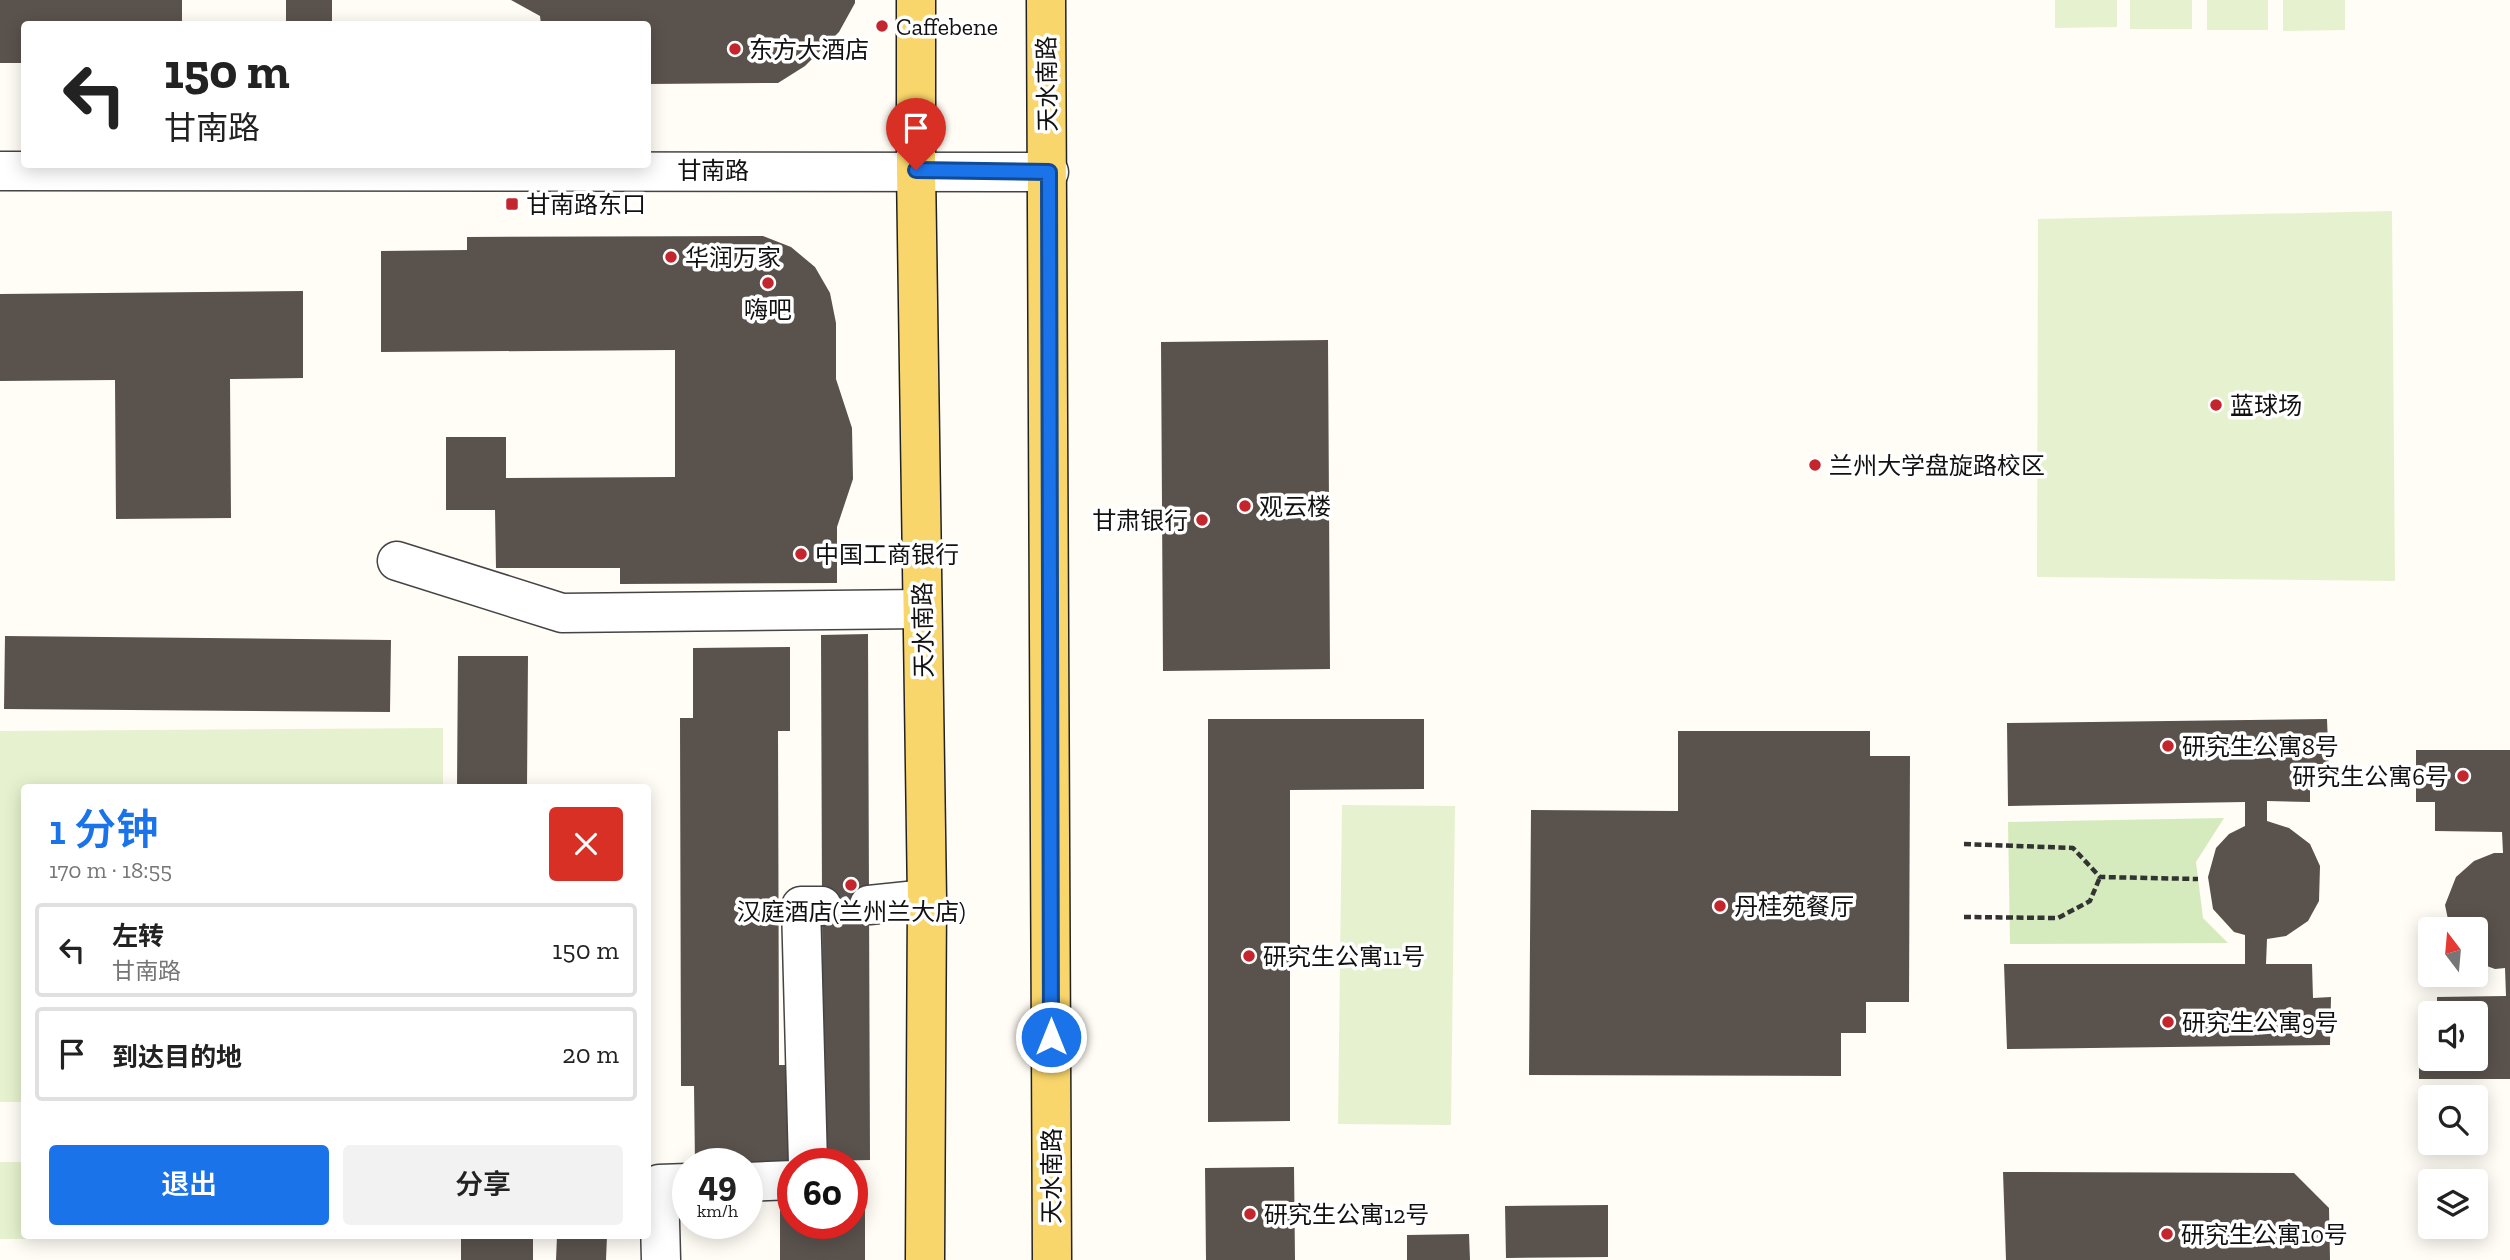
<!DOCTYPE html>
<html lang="zh">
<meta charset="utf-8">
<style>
:root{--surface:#fff;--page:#f2f2f2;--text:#222;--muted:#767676;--line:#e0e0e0;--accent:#1a73e8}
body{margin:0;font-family:"Zilla Slab","Noto Sans SC",serif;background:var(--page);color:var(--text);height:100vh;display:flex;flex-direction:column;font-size:26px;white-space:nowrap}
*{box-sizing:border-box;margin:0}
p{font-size:23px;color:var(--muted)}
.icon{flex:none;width:38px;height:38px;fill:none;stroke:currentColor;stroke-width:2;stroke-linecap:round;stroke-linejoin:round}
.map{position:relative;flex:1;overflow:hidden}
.drawer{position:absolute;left:21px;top:784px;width:630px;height:455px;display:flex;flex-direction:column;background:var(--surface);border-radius:7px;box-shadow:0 4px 18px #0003}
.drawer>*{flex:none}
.banner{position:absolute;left:21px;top:21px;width:630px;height:147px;border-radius:7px;box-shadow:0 4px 18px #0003;background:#fff;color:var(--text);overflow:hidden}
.needle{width:46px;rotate:344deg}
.controls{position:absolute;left:2418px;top:917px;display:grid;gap:14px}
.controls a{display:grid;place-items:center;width:70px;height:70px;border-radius:7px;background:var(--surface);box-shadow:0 4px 18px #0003;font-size:35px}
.speed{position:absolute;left:672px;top:1148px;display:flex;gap:14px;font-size:35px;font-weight:700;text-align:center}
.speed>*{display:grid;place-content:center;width:91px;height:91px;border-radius:50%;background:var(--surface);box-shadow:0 4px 18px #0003;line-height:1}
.speed small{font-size:18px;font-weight:400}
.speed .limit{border:10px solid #d22;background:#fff;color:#111}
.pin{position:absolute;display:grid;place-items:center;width:60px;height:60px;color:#fff;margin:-72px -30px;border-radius:50% 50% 50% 0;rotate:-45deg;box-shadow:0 0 7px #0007}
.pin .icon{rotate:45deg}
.me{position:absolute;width:77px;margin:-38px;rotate:0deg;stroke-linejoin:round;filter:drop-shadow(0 0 5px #0008)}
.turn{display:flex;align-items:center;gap:24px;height:147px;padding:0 28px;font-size:32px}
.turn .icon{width:91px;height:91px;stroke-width:2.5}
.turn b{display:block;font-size:49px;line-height:60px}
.round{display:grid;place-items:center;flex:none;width:74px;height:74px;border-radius:7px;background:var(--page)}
.headline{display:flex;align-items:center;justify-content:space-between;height:119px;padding:0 28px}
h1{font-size:42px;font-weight:600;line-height:52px;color:var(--accent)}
.action{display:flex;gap:14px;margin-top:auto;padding:14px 28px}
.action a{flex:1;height:80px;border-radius:7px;background:var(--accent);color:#fff;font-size:28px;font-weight:600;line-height:80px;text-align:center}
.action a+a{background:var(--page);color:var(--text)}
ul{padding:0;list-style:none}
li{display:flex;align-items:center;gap:21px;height:94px;margin:0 14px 10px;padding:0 14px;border:4px solid var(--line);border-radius:7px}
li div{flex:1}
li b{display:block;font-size:26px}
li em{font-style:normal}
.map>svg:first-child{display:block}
</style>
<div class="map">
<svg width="2510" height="1260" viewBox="0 0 2510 1260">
<rect width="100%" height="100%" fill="#fffdf5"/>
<path fill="#d5ebbd" d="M2224,818L2196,862L2203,918L2228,943L2010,944L2008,822Z"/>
<path fill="#e6f2cf" d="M2055,0H2117V27L2055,28Z
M2130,0H2192V29H2130Z
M2207,0H2268V30H2207Z
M2283,0H2345V30L2283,31Z
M2392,211L2395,581L2037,577L2038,219Z
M443,728V787L24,788V1102H0V731Z
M1342,805L1455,806L1451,1125L1338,1124Z
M0,1162H24V1236H316V1239H0Z"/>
<path fill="#5a524d" d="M0,0H182V24H24V63H0Z
M286,0H332V24H286Z
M511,0H855V3L839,32L805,66L778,83L648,84V24H541L540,16Z
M763,236L791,247L815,267L830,293L836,323V379L852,428L853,479L837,527V583L620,584V568H496L495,510H446V437H506V478L675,477V350L381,352V251L467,250V237Z
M303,291V378L230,379L231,518L116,519L115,380L0,381V294Z
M1328,340L1330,669L1163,671L1161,342Z
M868,634L870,1160L823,1161L821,635Z
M5,636L391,640L390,712L4,709Z
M790,647V731H778L779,1065H791V1164H695L694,1086H681L680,718H693V648Z
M458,656H528L527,788H457Z
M1208,719H1424V789L1290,790V1121L1208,1122Z
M2327,719L2329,770H2310V802L2267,801V821L2289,828L2310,844L2320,866L2319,901L2308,921L2286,936L2267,939L2266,964H2312L2313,998L2331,997L2330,1045L2007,1049L2004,964H2245V935L2234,932L2213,909L2208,877L2216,848L2229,834L2245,826V802L2008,806L2007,723Z
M1678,731H1870V756H1910L1909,1002H1866V1033H1841V1076L1529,1075L1531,810L1678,811Z
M2416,750H2510V1079H2419V1027H2431V1059H2476V1013H2437V997L2506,996L2505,968L2495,969L2476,962V929H2450L2445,905L2456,877L2474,861L2494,853H2503L2502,832L2435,831V802H2416Z
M1294,1167L1295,1260H1206L1205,1168Z
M2003,1172L2294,1173L2329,1208L2330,1260H2006Z
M852,1194H865V1260H780V1195H793V1223H852Z
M1608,1205V1257L1506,1258L1505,1206Z
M1469,1234L1470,1260H1407V1235Z
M461,1236H533V1260H461Z
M557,1236H607L606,1260H556Z"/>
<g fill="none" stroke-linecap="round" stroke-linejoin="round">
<g stroke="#444" stroke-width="41">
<path id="minor" d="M0,171L1049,172
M397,561L562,613L922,609
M869,905L927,899
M808,1164L801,906H822
M747,1182L793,1180
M661,1260L659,1184L688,1183"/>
</g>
<g stroke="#222" stroke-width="41">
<path id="major" d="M916,0V170L927,899L925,1260
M1046,0L1052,1260"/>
</g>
<path stroke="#333" stroke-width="4.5" stroke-dasharray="7 3.5" stroke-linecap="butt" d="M1964,844L2073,848L2100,877L2198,879
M1964,917L2058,918L2090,901L2100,877"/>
<use href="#minor" stroke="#fff" stroke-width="38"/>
<use href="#major" stroke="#f9d66b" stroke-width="38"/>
</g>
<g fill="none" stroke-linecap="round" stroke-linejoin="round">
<g stroke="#114b97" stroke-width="18">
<path id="route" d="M916,170L1049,172L1051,1037"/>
</g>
<use href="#route" stroke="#1a73e8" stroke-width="12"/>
</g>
<g fill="#c4262e" stroke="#fff" stroke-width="2.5">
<circle cx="882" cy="26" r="7"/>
<circle cx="735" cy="49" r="7"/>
<rect x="505" y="197" width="14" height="14" rx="3.5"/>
<circle cx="671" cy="257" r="7"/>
<circle cx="768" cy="283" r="7"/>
<circle cx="2216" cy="405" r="7"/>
<circle cx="1815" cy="465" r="7"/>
<circle cx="1245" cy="506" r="7"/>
<circle cx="1202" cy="520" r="7"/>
<circle cx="801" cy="554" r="7"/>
<circle cx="2168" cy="746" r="7"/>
<circle cx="2463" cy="776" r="7"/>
<circle cx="851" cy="885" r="7"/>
<circle cx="1720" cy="906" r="7"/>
<circle cx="1249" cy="956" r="7"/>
<circle cx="2168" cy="1022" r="7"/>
<circle cx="1250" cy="1214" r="7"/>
<circle cx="2167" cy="1234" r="7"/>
</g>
<g text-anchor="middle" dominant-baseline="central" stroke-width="7" stroke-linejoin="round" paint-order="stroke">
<g font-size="24" fill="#111" stroke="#fff" text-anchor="start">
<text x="896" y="26">Caffebene</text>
<text x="749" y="49">东方大酒店</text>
<text x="526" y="204">甘南路东口</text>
<text x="685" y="257">华润万家</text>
<text x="768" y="309" text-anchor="middle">嗨吧</text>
<text x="2230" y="405">蓝球场</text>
<text x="1829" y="465">兰州大学盘旋路校区</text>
<text x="1259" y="506">观云楼</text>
<text x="1188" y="520" text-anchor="end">甘肃银行</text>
<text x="815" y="554">中国工商银行</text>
<text x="2182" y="746">研究生公寓8号</text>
<text x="2449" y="776" text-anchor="end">研究生公寓6号</text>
<text x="1734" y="906">丹桂苑餐厅</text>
<text x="851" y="911" text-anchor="middle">汉庭酒店(兰州兰大店)</text>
<text x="1263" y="956">研究生公寓11号</text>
<text x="2182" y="1022">研究生公寓9号</text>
<text x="1264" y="1214">研究生公寓12号</text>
<text x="2181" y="1234">研究生公寓10号</text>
</g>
<g font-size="24" fill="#111" stroke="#fff">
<text transform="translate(1047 84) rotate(-91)">天水南路</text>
<text x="713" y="170">甘南路</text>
<text transform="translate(923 630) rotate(-91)">天水南路</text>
<text transform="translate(1051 1176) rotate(-90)">天水南路</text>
</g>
</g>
</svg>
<div class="controls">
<a><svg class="needle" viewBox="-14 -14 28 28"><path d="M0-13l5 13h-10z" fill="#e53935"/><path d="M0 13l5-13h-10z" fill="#767676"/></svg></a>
<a><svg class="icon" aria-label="sound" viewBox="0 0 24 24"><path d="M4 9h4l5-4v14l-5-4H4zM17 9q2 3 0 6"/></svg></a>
<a><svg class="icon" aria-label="search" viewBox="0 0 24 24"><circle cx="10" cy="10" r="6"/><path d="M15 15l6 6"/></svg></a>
<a><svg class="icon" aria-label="layers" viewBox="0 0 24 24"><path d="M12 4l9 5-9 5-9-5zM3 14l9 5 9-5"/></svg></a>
</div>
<div class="speed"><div>49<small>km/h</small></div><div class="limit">60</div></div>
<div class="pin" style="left:916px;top:170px;background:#d93025"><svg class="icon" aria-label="arrive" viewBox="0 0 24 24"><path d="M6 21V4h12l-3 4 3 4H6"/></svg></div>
<svg class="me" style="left:1051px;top:1037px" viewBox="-20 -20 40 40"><circle r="17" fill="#1a73e8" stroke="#fff" stroke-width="3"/><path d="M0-11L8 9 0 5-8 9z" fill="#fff"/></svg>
<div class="banner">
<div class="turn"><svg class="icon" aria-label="left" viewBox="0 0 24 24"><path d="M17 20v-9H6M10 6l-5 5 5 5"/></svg><div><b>150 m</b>甘南路</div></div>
</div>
<section class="drawer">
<div class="headline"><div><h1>1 分钟</h1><p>170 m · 18:55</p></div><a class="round" style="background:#d93025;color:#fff"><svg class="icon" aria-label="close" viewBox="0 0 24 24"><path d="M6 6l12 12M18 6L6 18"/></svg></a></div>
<ul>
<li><svg class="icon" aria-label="left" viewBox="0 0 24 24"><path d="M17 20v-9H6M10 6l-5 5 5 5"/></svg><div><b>左转</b><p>甘南路</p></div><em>150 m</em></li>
<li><svg class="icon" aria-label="arrive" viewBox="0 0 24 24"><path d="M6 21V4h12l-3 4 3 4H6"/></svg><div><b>到达目的地</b></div><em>20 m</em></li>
</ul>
<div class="action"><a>退出</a><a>分享</a></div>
</section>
</div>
